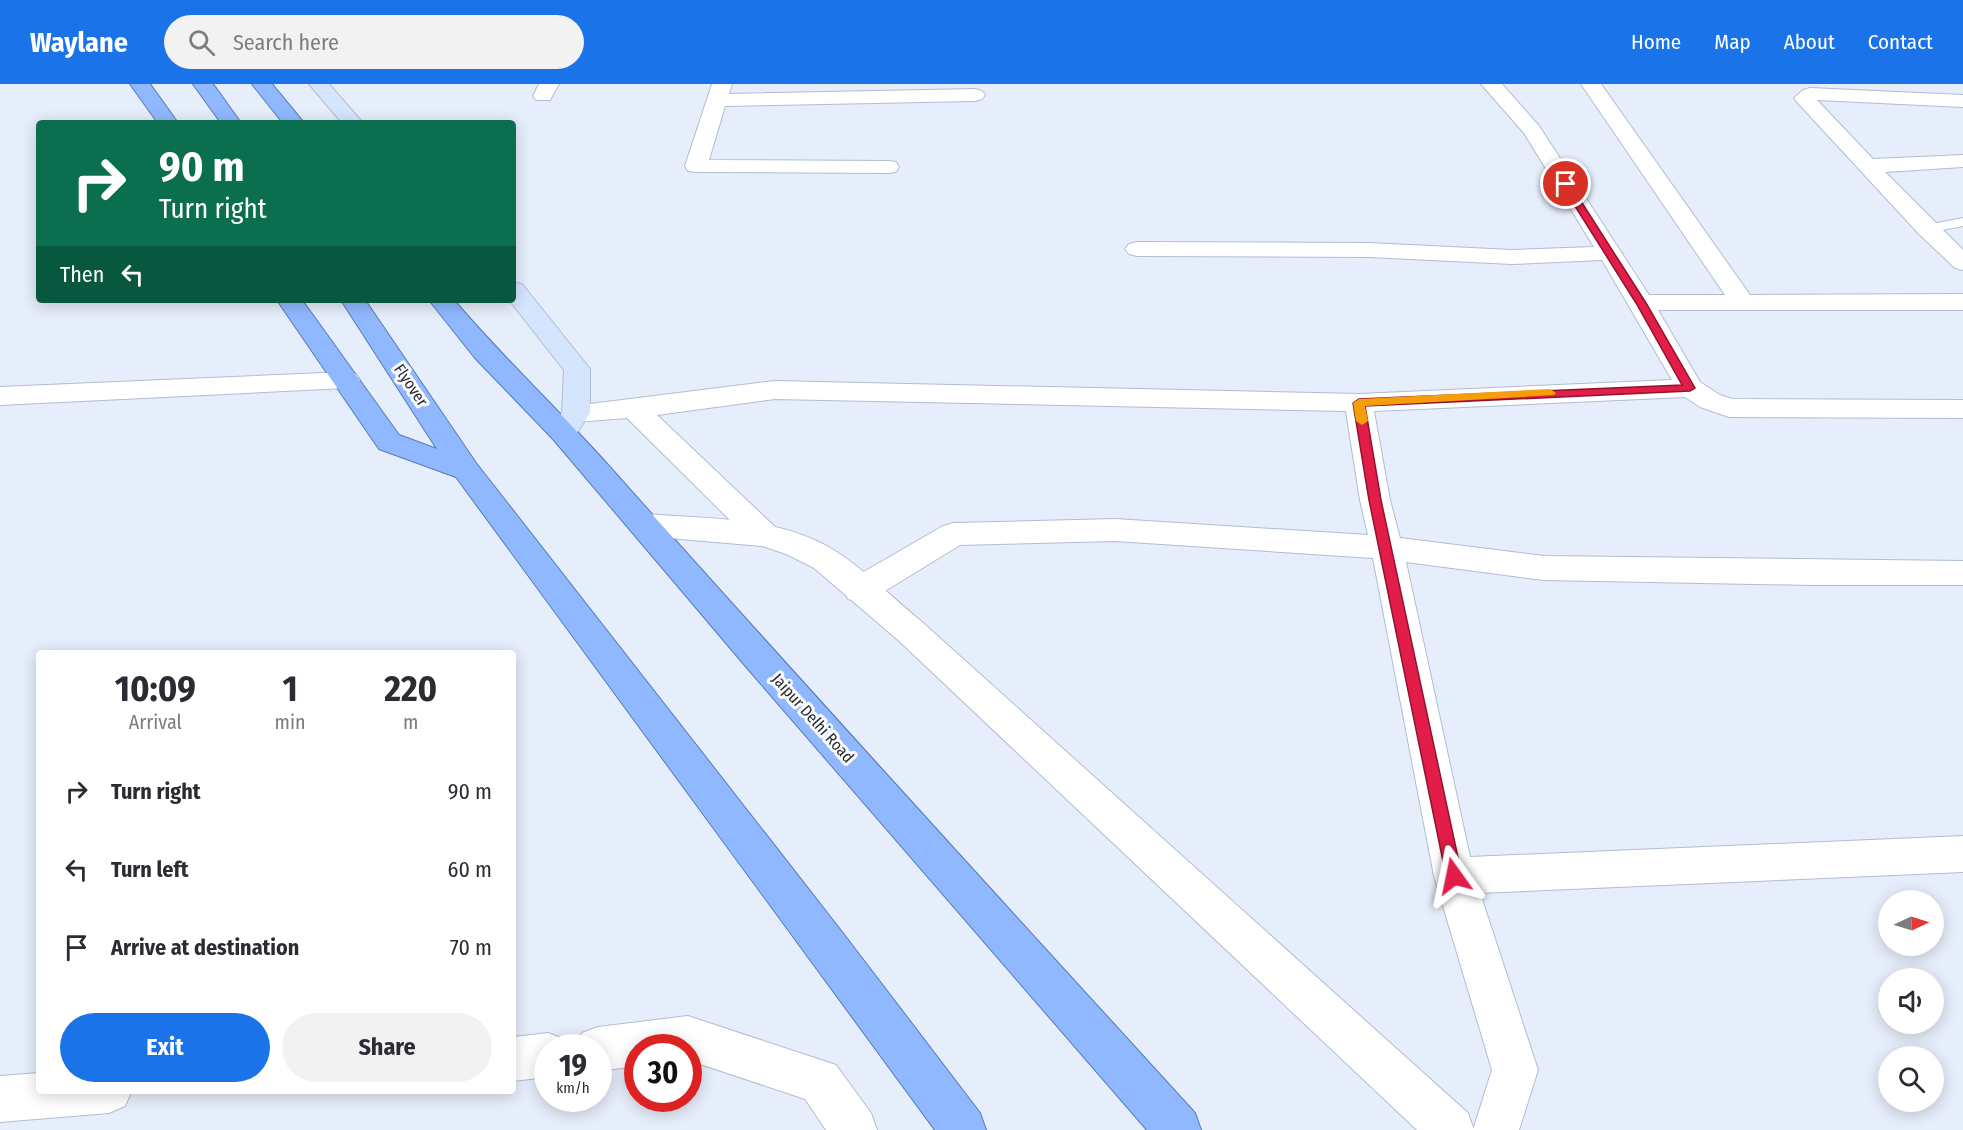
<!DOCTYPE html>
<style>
:root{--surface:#fff;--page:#f2f2f3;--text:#2b2b33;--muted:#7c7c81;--accent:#1a73e8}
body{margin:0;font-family:"Fira Sans Condensed",sans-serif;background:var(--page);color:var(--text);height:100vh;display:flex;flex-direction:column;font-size:22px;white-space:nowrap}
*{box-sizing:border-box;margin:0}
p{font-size:20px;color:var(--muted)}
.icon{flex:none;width:33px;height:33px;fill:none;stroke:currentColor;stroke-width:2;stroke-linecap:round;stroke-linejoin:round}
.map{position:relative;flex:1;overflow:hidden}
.panel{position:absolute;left:36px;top:566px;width:480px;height:444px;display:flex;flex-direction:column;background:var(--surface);border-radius:6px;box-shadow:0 3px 15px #0003}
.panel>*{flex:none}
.hud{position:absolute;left:36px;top:36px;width:480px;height:183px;border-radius:6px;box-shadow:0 3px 15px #0003;background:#0b6e4f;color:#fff;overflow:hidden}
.needle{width:39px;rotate:86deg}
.controls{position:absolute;left:1878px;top:806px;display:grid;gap:12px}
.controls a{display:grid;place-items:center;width:66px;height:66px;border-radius:50%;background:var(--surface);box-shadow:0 3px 15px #0003;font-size:30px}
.speed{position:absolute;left:534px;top:950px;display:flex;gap:12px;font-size:30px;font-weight:700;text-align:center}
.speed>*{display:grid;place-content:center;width:78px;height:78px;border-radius:50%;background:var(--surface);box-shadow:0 3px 15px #0003;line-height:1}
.speed small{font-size:15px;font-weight:400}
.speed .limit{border:9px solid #d22;background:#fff;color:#111}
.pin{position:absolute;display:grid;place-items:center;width:51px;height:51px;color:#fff;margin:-26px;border:3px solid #fff;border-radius:50%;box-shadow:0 2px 6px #0007}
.me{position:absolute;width:66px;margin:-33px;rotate:348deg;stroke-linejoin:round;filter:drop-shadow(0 0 4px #0008)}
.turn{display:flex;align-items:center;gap:21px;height:126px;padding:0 24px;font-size:27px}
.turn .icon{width:78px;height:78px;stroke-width:2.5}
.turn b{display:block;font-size:42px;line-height:51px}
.then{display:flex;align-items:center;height:57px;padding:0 24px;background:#0003;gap:12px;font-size:22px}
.eta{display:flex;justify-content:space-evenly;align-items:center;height:102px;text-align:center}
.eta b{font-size:36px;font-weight:700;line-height:42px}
.primary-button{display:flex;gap:12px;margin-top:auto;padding:12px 24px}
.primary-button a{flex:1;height:69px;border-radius:36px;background:var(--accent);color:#fff;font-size:24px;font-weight:700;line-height:69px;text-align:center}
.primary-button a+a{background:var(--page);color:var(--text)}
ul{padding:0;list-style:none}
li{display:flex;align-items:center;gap:18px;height:78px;padding:0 24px}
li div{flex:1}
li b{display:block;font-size:22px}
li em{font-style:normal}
header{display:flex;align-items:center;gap:36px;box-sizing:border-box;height:84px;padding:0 30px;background:var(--accent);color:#fff}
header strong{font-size:28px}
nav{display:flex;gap:33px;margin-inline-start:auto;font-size:21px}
.search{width:420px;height:54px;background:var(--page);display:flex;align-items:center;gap:15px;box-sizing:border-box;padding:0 21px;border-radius:33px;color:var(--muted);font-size:22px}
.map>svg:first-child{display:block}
</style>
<header>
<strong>Waylane</strong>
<div class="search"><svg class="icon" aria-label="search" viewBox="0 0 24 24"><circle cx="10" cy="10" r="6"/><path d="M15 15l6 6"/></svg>Search here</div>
<nav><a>Home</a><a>Map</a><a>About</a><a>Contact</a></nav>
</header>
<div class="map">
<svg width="1963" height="1046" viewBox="0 0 1963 1046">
<rect width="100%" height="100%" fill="#e6eefb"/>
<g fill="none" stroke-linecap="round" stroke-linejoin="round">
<g stroke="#b0bdd2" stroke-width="2">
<path id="service" d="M1963,134V142L1927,149L1920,145L1922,142Z"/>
</g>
<g stroke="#b0bdd2" stroke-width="2">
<path id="minor" d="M539,0H559L550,16H536L533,12Z
M712,0H732L729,10L975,5L982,7L985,11L982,15L975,17L725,22L709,76L888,77L896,78L899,83L896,88L888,89L696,88L688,87L685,82Z
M1481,0H1502L1539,42L1649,211H1725L1581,0H1601L1750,211L1963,210V226H1658L1700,298L1720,311L1732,315L1963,316V334L1729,333L1700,323L1685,313L1374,327L1390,416L1400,454L1544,472L1963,477V501H1812L1544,496L1406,478L1470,773L1963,752V788L1480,809L1538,986L1519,1046H1473L1492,986L1434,792L1373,474L1115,457L960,461L872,515L860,518L848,515L844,506L848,497L943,442L954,439L1115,435L1368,451L1360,416L1346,327L775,315L657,331L775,443L780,451L775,459L764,462L753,459L627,334L576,338L566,335L562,329L566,323L775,297L1359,310L1672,296L1602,176L1512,180L1369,173L1137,172L1129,170L1125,165L1129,160L1137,158L1369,159L1512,166L1594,163L1524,49Z
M1810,4L1963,11V23L1817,16L1873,75L1963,71V83L1885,88L1963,166V186L1955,184L1919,150L1797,18L1794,14L1803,6Z
M346,288L356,290L360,296L356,302L346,304L0,321V303Z
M688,932L836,981L871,1029L877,1046H826L805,1015L688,976V963H638V982L598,987V963H577L582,949L598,943Z
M548,949L564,955L567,963H548V993L513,997V953Z
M39,989V1006H132L125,1022L109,1029L0,1038V992Z"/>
</g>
<g stroke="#b0bdd2" stroke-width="2">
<path id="tertiary" d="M645,430C708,435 781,432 837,468C867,488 894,515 922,538L1468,1029L1474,1046H1417L898,556L814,484L786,470L762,462L645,452L634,449L630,441L634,433Z"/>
</g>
<g stroke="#b0bdd2" stroke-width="2">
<path id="secondary" d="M309,0H329L363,39H342Z
M513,198L522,200L590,285V329L573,355L563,357L553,355L549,348L562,328L564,286L509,216H513Z"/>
</g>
<g stroke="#587bb6" stroke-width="2">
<path id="trunk" d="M130,0H150L178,39H158Z
M193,0H213L241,39H221Z
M252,0H272L304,39H283Z
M277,216H302L399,351L437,365L341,216H365L476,379L842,848L980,1029L986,1046H935L456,393L379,365Z
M429,216H454C503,274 558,325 609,382C802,599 999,814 1195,1029L1201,1046H1147L748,585L553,355L475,274Z"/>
</g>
<use href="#service" fill="#fff" fill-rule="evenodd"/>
<use href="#minor" fill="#fff" fill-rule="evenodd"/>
<use href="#tertiary" fill="#fff" fill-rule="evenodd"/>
<use href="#secondary" fill="#d5e5fe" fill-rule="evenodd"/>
<use href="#trunk" fill="#90b8fe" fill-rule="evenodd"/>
</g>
<path fill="#e11d48" stroke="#92132f" stroke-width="1.5" d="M1562,98L1570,100L1646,219L1695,304L1690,307L1365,322L1381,416L1462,792L1460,797L1454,799L1448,797L1446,792L1369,416L1353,319L1359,315L1682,301L1636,219L1561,100Z"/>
<path fill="#f59e0b" d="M1550,305L1556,309L1554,311L1365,322L1368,337L1362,341L1356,337L1353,319L1359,315Z"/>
<g text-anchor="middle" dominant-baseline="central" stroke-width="6" stroke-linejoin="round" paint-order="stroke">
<g font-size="16" fill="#252a32" stroke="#fbfbfb">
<text transform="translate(411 301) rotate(56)">Flyover</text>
<text transform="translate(813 634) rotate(48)">Jaipur Delhi Road</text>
</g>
</g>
</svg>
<div class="controls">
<a><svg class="needle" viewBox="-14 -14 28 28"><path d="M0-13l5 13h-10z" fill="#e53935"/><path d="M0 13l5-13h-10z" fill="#7c7c81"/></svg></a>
<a><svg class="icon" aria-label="sound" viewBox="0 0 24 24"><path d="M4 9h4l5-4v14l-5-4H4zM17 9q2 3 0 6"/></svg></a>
<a><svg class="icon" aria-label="search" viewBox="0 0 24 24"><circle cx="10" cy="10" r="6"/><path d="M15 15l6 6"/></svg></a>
</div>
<div class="speed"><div>19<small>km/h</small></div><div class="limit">30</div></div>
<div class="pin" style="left:1566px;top:100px;background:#d93025"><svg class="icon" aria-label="arrive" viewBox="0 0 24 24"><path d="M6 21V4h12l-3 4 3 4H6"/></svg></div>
<svg class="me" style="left:1454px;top:792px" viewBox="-20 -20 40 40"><path d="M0-17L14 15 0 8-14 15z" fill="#e11d48" stroke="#fff" stroke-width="4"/></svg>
<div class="hud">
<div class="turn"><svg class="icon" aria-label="right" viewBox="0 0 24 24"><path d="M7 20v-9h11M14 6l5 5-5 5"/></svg><div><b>90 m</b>Turn right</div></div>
<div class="then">Then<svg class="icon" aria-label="left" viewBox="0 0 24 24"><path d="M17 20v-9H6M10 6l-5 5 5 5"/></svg></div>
</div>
<section class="panel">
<div class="eta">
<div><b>10:09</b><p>Arrival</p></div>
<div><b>1</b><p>min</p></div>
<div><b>220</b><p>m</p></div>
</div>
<ul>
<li><svg class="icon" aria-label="right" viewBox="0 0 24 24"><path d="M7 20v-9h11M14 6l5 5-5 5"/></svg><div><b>Turn right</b></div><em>90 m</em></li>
<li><svg class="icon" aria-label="left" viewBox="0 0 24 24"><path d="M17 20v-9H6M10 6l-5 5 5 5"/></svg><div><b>Turn left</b></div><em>60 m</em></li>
<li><svg class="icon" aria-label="arrive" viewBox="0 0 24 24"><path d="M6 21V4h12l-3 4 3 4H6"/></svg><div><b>Arrive at destination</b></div><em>70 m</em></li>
</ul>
<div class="primary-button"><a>Exit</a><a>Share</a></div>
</section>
</div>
